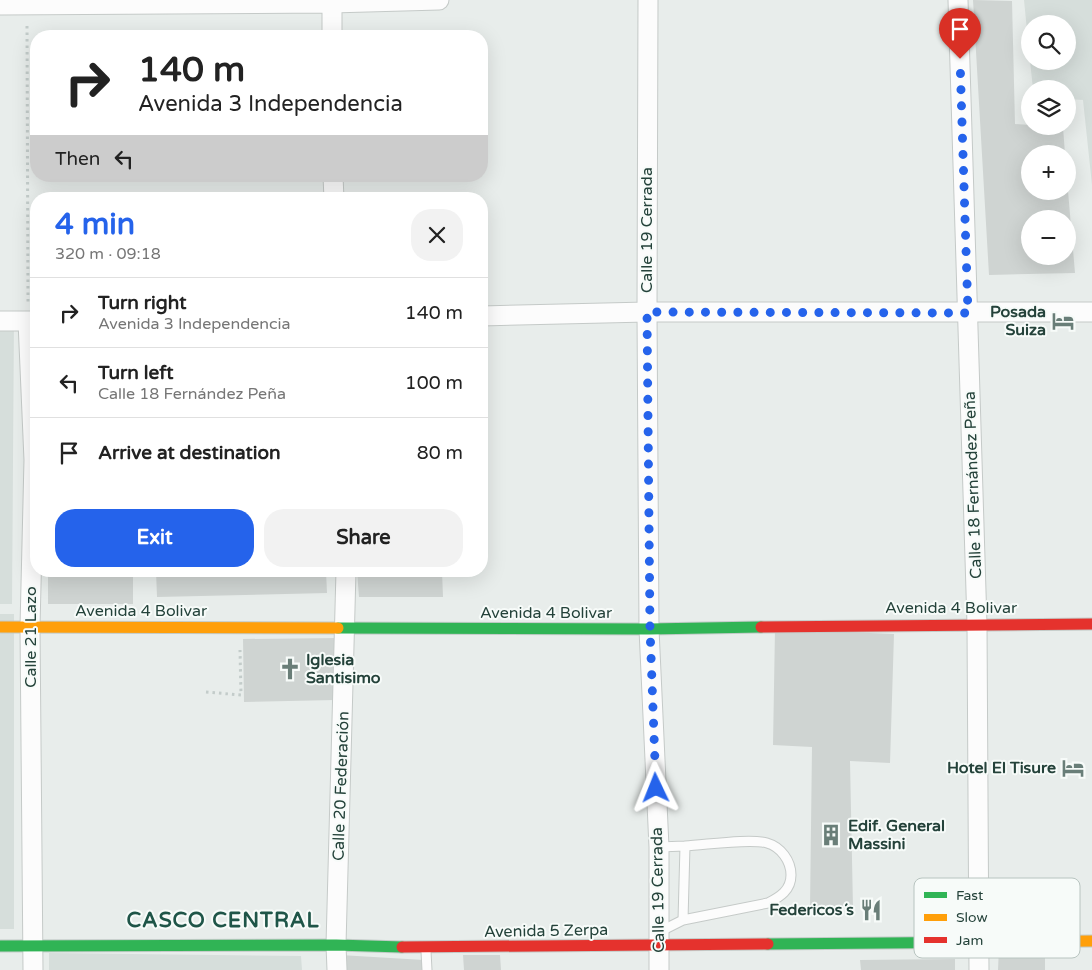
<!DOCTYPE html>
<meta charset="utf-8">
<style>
:root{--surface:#fff;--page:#f2f2f2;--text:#222;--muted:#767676;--line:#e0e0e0;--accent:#2563eb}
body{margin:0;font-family:"Varela Round",sans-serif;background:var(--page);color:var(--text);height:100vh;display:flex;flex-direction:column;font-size:19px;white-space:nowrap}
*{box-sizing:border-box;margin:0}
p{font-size:16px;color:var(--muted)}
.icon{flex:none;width:28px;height:28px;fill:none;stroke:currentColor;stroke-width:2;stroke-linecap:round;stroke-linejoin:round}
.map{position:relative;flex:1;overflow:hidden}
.sheet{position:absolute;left:30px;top:192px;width:458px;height:385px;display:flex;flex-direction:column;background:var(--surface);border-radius:20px;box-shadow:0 5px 20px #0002}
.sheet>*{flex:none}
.banner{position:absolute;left:30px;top:30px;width:458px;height:152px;border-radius:20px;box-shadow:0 5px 20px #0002;background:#fff;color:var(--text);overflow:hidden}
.fabs{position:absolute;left:1021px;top:15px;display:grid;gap:10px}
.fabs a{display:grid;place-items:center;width:55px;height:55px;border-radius:50%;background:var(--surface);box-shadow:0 5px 20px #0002;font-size:25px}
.pin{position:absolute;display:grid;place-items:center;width:42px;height:42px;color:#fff;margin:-51px -21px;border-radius:50% 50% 50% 0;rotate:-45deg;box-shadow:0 0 5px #0007}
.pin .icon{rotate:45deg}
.me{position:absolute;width:55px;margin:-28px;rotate:358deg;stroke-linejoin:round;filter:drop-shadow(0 0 4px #0008)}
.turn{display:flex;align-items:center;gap:18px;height:105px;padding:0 25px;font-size:22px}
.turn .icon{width:65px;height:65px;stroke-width:2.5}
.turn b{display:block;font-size:35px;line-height:42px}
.then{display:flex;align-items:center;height:48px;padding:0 25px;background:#0003;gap:10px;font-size:19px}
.round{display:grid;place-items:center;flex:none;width:52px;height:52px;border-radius:20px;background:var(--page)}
.summary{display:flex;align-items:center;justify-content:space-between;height:85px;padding:0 25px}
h1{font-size:30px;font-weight:700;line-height:38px;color:var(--accent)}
.button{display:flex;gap:10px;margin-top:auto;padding:10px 25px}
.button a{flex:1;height:58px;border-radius:20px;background:var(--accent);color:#fff;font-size:20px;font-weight:700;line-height:58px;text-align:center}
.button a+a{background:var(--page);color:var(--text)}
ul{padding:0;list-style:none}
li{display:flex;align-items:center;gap:15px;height:70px;padding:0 25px;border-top:1px solid var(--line)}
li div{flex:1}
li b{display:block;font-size:19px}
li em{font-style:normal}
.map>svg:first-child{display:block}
</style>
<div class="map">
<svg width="1092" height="970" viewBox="0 0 1092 970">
<rect width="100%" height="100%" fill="#e8edeb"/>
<path fill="#d6dedb" d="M1024,0H1092V185L1083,100L1068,99V89H1033L1030,61H1068V24H1030V61Z
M0,317H14L12,604H0Z
M0,614H14V929H0Z
M49,953L301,956L302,970H49Z"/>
<path fill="#cfd4d2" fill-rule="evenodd" d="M973,0L1012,1L1015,124L1030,125V126L1063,127L1065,154H1030V191H1068L1075,273L989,275ZM1030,219H1068V256H1030Z
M48,571H133V604H48Z
M156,571H326L327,593L157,597Z
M357,571H442L443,597H359Z
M775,629L894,634L890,763L850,761L853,908H810L812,747L773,745Z
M338,638L335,700L244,702L243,639Z
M999,948H1045V970H998Z
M340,955L424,960V970H340Z
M463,955H500L501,970H464Z
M955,959V970H861L860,960Z"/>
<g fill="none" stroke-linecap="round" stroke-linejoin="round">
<g stroke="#c5cac8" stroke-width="11">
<path id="lane" d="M659,847L685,846L683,920
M659,932L683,920L768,903C780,897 791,890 791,875C791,861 781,847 767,843C749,838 706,845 685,846
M426,951L427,970"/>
</g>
<g stroke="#c5cac8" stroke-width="21">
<path id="street" d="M332,0V36
M648,0L647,312L649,629L659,847V970
M958,0L977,624L979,970
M0,5L332,3L439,0
M333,176L334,199
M481,316L647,312H1092
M0,321H36
M28,321L34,460L30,627L33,970
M337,970L336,945L346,571"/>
</g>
<g stroke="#c3cbc8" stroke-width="13">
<path id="fast" d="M338,628L649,629L761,627
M768,944L1003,942
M0,946L336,945L402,947"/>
</g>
<g stroke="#c3cbc8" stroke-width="13">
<path id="slow" d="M0,627L338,628
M1003,942L1092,941"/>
</g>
<g stroke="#c3cbc8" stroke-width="13">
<path id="jam" d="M761,627L1092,624
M402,947L768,944"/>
</g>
<path stroke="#c3ccca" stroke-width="3" stroke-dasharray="2.5 4" stroke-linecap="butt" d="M27,26L28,302
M206,692L241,695L240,650"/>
<use href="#lane" stroke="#fcfcfc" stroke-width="9"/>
<use href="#street" stroke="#fcfcfc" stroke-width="19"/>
<use href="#fast" stroke="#30b455" stroke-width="11"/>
<use href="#slow" stroke="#ff9f0a" stroke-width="11"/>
<use href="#jam" stroke="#e5322d" stroke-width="11"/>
</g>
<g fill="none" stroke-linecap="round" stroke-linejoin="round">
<path stroke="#2563eb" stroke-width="9" stroke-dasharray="0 16.2" d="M656,788L650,629L647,312L968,313L960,59"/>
</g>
<defs>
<g id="hotel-bare" transform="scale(1.725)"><path d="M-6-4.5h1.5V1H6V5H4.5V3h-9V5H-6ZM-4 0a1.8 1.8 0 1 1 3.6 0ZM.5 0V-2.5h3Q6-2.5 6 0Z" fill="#697e78" stroke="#f7fbf9" stroke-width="2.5" paint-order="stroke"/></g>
<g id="church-bare" transform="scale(1.725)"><path d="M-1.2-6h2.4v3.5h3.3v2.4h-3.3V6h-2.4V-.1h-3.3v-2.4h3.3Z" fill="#697e78" stroke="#f7fbf9" stroke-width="2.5" paint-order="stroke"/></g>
<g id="building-bare" transform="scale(1.725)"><path d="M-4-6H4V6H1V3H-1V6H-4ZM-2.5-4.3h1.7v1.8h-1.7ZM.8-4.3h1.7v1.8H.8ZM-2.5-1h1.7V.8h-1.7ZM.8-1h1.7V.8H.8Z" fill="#697e78" stroke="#f7fbf9" stroke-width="2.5" paint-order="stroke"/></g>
<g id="restaurant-bare" transform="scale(1.725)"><path d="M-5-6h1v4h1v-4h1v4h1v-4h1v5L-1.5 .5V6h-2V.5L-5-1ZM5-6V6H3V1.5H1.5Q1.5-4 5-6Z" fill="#697e78" stroke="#f7fbf9" stroke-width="2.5" paint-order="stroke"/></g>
</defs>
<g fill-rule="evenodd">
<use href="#hotel-bare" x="1063" y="321"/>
<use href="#church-bare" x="290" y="669"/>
<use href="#hotel-bare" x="1073" y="768"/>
<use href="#building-bare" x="831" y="835"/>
<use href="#restaurant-bare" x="871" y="910"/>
</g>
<g text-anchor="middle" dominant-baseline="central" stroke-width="4" stroke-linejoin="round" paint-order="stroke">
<g font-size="16" fill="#24423a" stroke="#f7fbf9">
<text transform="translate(647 230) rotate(-90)">Calle 19 Cerrada</text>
<text transform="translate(973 485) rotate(-92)">Calle 18 Fernández Peña</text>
<text x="951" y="608">Avenida 4 Bolivar</text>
<text x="141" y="611">Avenida 4 Bolivar</text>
<text x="546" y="613">Avenida 4 Bolivar</text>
<text transform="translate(31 637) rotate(-90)">Calle 21 Lazo</text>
<text transform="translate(341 786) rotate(-88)">Calle 20 Federación</text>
<text transform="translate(658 890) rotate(-91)">Calle 19 Cerrada</text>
<text transform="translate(546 931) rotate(-1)">Avenida 5 Zerpa</text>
</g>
<g font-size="16" font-weight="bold" fill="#24423a" stroke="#f7fbf9" text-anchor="end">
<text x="1046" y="312">Posada<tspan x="1046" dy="18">Suiza</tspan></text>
<text x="306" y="660" text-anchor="start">Iglesia<tspan x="306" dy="18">Santisimo</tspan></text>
<text x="1056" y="768">Hotel El Tisure</text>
<text x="848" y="826" text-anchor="start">Edif. General<tspan x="848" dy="18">Massini</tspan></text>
<text x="854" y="910">Federicos´s</text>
</g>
<g font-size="21" font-weight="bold" letter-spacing="1" fill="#1f5548" stroke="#f7fbf9">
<text x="223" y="920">CASCO CENTRAL</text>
</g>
</g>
<rect x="914" y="878" width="166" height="80" rx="8" fill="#f7fbf9" stroke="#b8c4c0" stroke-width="1"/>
<rect x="924" y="892" width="23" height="6" fill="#30b455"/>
<rect x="924" y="914" width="23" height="7" fill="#ff9f0a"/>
<rect x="924" y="937" width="23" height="6" fill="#e5322d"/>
<g font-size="14" fill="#24423a">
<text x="956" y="900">Fast</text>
<text x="956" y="922">Slow</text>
<text x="956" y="945">Jam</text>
</g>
</svg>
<div class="fabs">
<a><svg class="icon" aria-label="search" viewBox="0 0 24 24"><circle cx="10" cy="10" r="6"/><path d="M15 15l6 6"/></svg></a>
<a><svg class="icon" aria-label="layers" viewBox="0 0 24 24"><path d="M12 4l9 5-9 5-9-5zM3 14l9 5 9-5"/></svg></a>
<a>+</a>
<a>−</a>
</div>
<div class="pin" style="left:960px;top:59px;background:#d93025"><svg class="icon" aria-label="arrive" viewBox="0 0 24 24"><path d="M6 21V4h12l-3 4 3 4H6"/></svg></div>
<svg class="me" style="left:656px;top:788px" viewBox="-20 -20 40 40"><path d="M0-17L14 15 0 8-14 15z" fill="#2563eb" stroke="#fff" stroke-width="4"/></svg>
<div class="banner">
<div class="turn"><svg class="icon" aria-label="right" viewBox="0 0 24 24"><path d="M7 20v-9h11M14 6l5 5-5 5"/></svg><div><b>140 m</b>Avenida 3 Independencia</div></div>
<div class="then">Then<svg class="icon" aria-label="left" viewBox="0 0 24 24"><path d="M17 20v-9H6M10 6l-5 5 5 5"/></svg></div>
</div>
<section class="sheet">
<div class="summary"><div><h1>4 min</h1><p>320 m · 09:18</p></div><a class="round"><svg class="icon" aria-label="close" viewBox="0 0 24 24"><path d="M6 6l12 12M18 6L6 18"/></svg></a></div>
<ul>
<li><svg class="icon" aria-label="right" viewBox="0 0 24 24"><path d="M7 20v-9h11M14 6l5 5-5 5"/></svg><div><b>Turn right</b><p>Avenida 3 Independencia</p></div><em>140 m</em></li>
<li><svg class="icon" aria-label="left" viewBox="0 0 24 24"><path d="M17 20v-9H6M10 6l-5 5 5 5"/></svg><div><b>Turn left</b><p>Calle 18 Fernández Peña</p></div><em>100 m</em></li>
<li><svg class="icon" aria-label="arrive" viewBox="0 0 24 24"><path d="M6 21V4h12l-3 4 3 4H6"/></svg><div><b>Arrive at destination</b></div><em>80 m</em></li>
</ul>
<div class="button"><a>Exit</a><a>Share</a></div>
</section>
</div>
